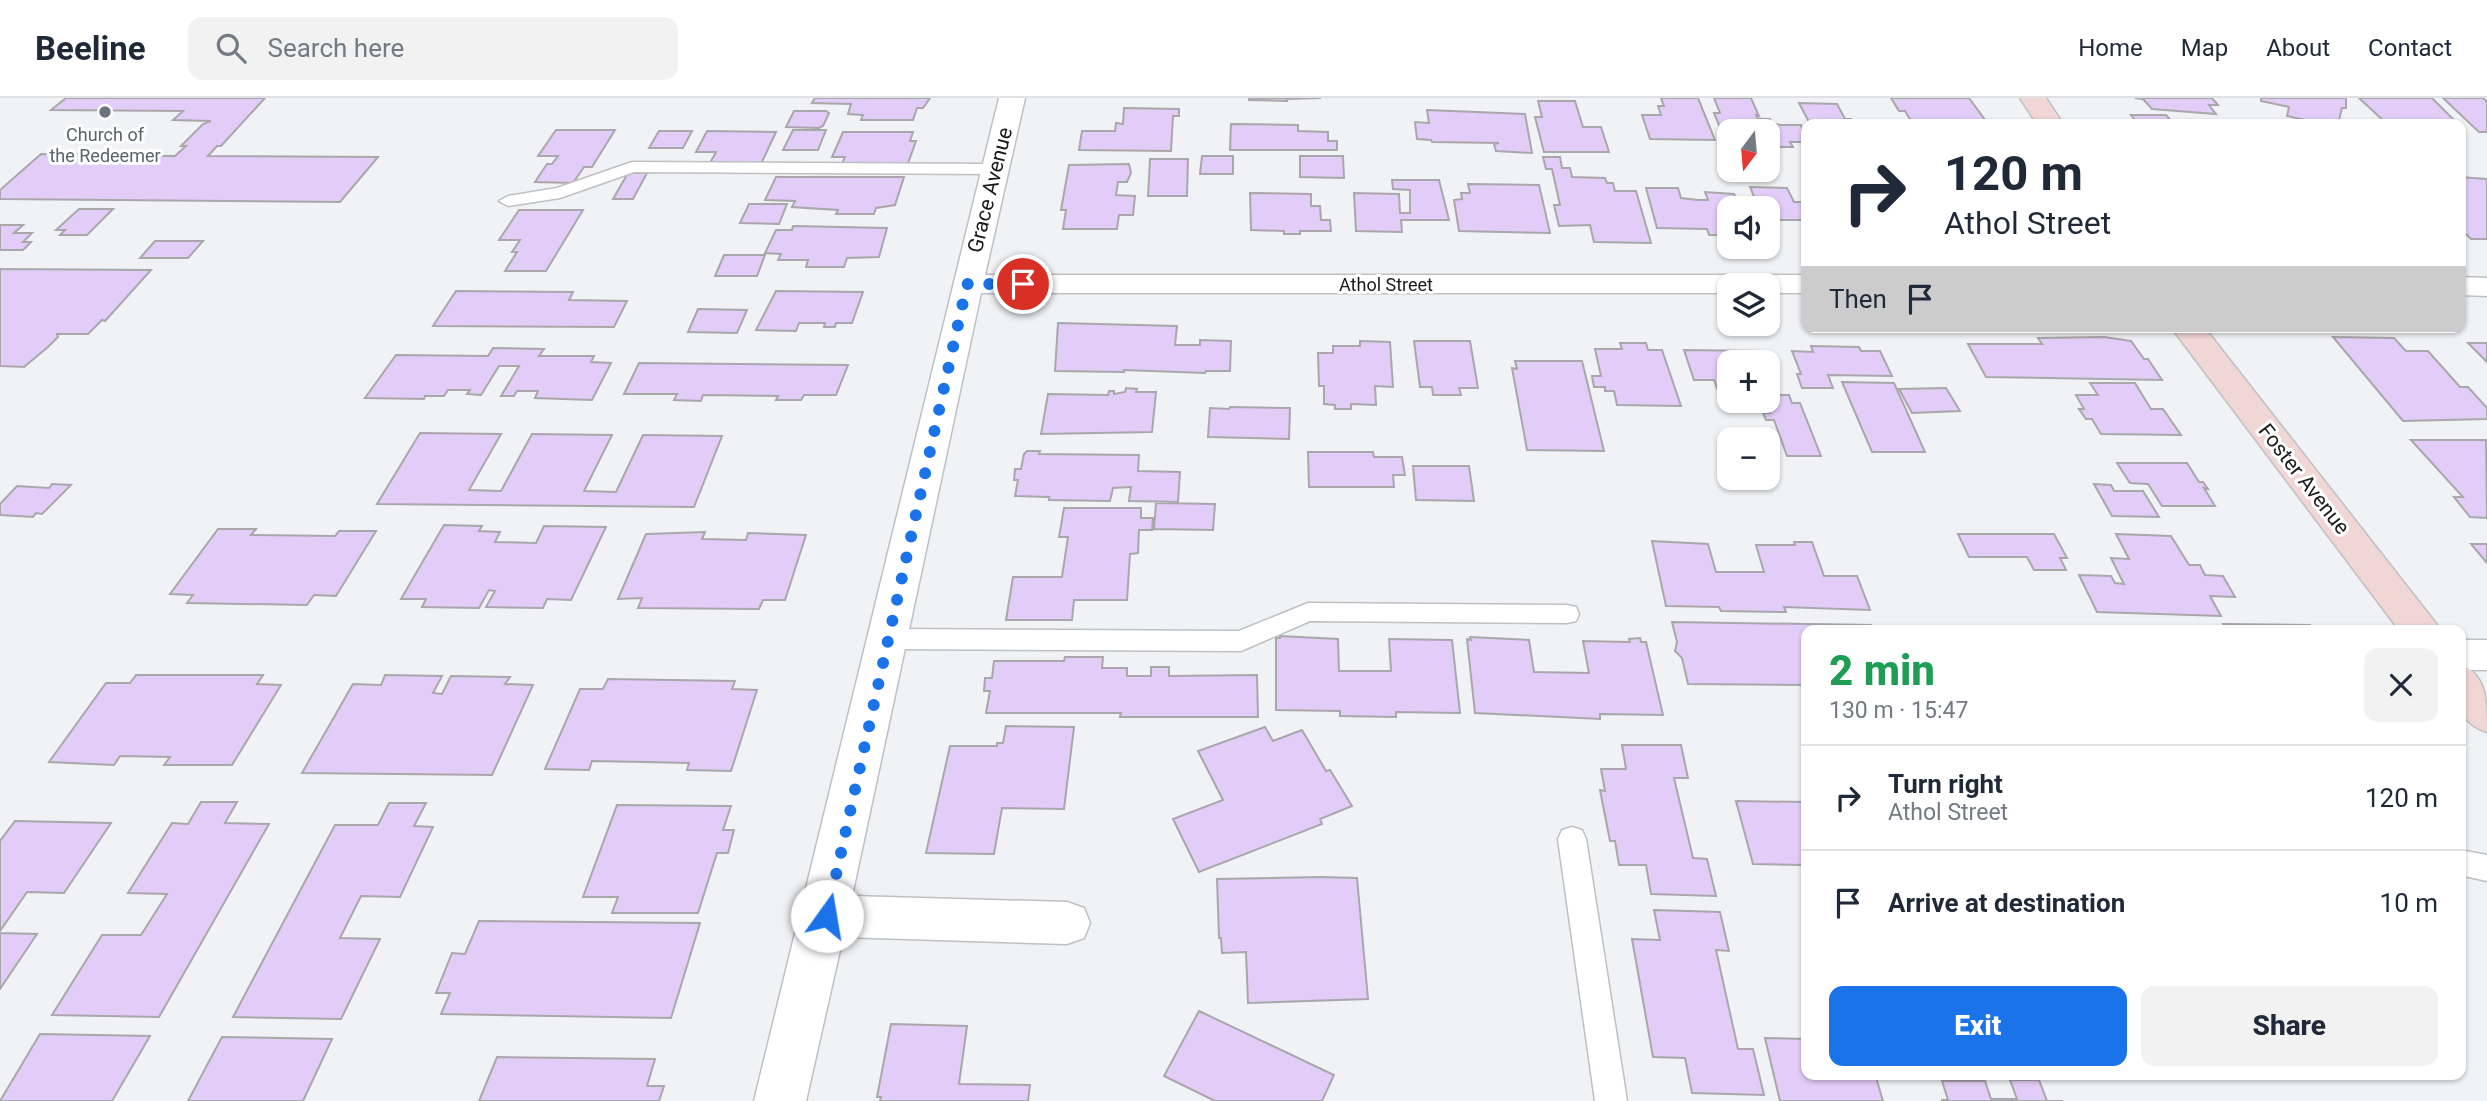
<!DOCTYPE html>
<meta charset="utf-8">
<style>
:root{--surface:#fff;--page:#f2f2f3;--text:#1f2937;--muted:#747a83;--line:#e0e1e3;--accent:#1a73e8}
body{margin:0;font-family:Roboto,sans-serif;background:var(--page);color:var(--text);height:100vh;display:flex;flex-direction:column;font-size:26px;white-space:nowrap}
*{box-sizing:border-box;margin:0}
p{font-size:23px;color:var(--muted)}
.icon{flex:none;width:38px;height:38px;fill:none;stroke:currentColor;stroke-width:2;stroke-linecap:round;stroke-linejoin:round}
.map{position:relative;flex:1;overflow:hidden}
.details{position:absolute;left:1801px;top:527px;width:665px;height:455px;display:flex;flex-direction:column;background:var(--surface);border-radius:14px;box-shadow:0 2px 5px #0004}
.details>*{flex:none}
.top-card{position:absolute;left:1801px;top:21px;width:665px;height:214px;border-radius:14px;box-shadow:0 2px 5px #0004;background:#fff;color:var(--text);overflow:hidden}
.needle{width:46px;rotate:196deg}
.controls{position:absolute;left:1717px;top:21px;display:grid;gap:14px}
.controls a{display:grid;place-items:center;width:63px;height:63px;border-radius:14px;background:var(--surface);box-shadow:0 2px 5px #0004;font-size:35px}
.pin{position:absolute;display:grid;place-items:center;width:60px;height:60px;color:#fff;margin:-30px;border:4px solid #fff;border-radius:50%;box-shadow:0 2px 7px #0007}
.me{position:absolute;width:77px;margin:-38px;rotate:13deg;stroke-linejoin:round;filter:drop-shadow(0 0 5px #0008)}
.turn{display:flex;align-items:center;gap:24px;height:147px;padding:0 28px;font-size:32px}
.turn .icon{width:91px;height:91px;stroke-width:2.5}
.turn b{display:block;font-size:49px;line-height:60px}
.then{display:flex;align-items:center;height:66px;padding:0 28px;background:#0003;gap:14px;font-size:26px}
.round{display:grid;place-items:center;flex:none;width:74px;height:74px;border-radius:14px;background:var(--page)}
.overview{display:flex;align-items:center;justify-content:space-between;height:119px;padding:0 28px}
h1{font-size:42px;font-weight:800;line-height:52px;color:#1e9e55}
.action{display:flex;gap:14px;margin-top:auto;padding:14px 28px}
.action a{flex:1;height:80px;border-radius:14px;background:var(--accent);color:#fff;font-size:28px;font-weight:800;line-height:80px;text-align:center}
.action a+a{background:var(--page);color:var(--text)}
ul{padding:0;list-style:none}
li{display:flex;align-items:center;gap:21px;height:105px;padding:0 28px;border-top:2px solid var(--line)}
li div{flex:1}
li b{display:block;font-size:26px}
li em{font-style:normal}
header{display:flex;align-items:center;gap:42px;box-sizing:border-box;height:98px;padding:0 35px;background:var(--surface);border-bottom:2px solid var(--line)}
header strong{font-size:33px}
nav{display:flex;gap:38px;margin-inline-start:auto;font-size:24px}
.search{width:490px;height:63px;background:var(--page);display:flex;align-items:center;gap:18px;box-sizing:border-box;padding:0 24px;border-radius:14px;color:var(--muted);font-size:26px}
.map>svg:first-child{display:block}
</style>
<header>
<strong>Beeline</strong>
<div class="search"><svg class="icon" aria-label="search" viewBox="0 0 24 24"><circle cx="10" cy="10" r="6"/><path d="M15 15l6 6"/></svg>Search here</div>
<nav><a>Home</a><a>Map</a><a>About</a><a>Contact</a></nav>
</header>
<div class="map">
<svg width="2487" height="1003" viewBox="0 0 2487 1003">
<rect width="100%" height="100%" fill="#f0f2f5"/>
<path fill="#e2ccf8" stroke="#a9a7aa" stroke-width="2" d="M66,0H265L221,48H217L208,58L378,59L340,104L0,101V92L41,56L175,58L186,48H181L203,26L211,23L173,22L183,13L51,12Z
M815,0H930L923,10H917L913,22H861L863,17L848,16L851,6L812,5Z
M1249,0H1321L1287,1V3L1249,2Z
M1661,0H1698L1715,42L1650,41L1642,17H1661L1658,8H1664Z
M1714,0H1751L1759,18L1756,17L1758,21H1770L1771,25L1781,27H1801L1806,44H1790L1793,49H1768V33H1729L1728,49L1714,15H1720Z
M1891,0H1969L1988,26H1913L1905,13H1899Z
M2212,0L2218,7H2209L2216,16L2152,11L2143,1L2135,0Z
M2261,0H2346V10H2342L2338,26H2323L2287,18L2289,9L2261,3Z
M2359,0H2432L2458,26H2387Z
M2443,0H2483L2487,4V34H2479Z
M1538,3H1575L1583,29H1601L1609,54H1544L1535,19H1542Z
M1799,5L1837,6L1845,21H1851L1854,26H1810Z
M1124,10L1179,11V18H1173L1171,53L1079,52L1082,33H1115L1116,25L1123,26Z
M1427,12L1525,16L1532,55L1496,53L1494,46L1499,45L1432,44L1431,42L1417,41L1415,24L1429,25Z
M794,13H826L829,15L823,28L819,30L786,29Z
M2131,17H2166L2174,26H2138Z
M1231,26L1298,27V33L1328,34V43H1337V52H1230Z
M556,32H615L592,69H584L573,85L535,84L547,66H552L558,58H538Z
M793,32H826L818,52H783Z
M659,33H692L683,50H649Z
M707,33L776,34L761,66L710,65L716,54H696Z
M843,34H913L910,43H916L907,68L842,66L845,59H832Z
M1202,58H1233V76H1200Z
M1300,58H1343L1344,80L1300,79Z
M1543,59H1560L1562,70H1570L1572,79L1605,80L1607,85H1613L1615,93H1636L1651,145L1594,144L1590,127L1559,128L1554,107H1560L1552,71H1546Z
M1150,61H1188L1187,98H1148Z
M1129,66L1131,75L1127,84H1118L1116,97L1135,98L1133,117H1119L1117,131H1063L1066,112H1061L1069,67Z
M628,75H647L633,101H613Z
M776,79H904L895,107L876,110L874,116H836L838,112L792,109L795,103L765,102Z
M2460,79L2487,81V141H2471L2460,130Z
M1392,82H1439L1449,122H1401L1402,134L1356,133L1354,95L1399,96L1400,115H1410V92L1393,91Z
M1468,86L1539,87L1550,135L1459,133L1454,102L1462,101L1461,95H1470Z
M1750,89L1787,90L1794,104H1806V122H1768V110H1759Z
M1646,90H1678L1681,100L1698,102H1708L1705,94L1734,96L1741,110H1729V137H1709L1707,131L1657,130Z
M1250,95L1311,96V108H1320L1321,122H1330L1331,133H1300V136H1284V133L1251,132Z
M749,106H787L779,126L740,125Z
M79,111H113L87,137H60L65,132H56Z
M519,112H583L546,173H505L517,154H512L520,142H499Z
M0,127H23L14,135H32L23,144H31L23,152H0Z
M793,128L887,130L879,159L847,160L844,169H806L808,162H778L781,156L765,155L776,132H792Z
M155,143H203L188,160H140Z
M724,157H765L757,178H715Z
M0,171L151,172L105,223L102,222L88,236H57L58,239L48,249L24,269L0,268Z
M456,193L573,194L569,202L627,203L614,229L433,228Z
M776,193L863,194L852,225H836L835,229H824L825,225H799L796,233L756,232Z
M698,211L747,212L737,235L688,234Z
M1058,225L1177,228L1175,247H1200V242L1231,243L1230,273H1206L1205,275L1124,272V274L1055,273Z
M2104,239L2131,243L2144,261H2148L2162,282L1986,279L1968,246H2042L2038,240Z
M2333,239L2394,240L2406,253H2428L2460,289H2468L2487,310V321L2403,323Z
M1360,243L1390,244L1393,289L1375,288L1376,307L1351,306V311H1335V307L1324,306V288H1319L1318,255H1333V248H1360Z
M1414,243H1470L1478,290H1459L1461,297H1433L1432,289H1420Z
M1620,245H1646L1648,252H1662L1681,308L1617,307L1614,293H1605V289H1594L1592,278H1601L1595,251H1622Z
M2468,245H2487V264Z
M1811,248L1859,249L1861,253H1880L1892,278L1828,277L1833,290H1802L1797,276H1801L1792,253L1813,254Z
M493,250L544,251L539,258H594L591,264L611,265L592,302L535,300L538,293H517L514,298H501L519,268H499L481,297L467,296L470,292H448L444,298H425L424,301L365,300L396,257L488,258Z
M1684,252L1759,253L1764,264H1729V296H1719L1714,282H1694Z
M1515,263H1582L1604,353L1527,352L1512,270L1517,271Z
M639,265L848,267L836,297H804L801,302H776L778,298L703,297L701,303L674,302L677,296H624Z
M1842,284L1894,285L1925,354H1872Z
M2090,285H2135L2151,311H2163L2181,337L2101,336L2092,321H2086L2079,311H2084L2076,297H2098Z
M1126,290L1137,291L1136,294H1156L1152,334L1041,336L1048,296L1108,297L1109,293H1114V296L1125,294Z
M1946,290L1960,313L1912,315L1899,291Z
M1770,297H1789L1792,305H1800L1821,358H1787L1774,322H1766L1763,315H1770L1767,305L1773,306Z
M1230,309L1290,310L1289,341L1208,339L1210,310L1229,311Z
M420,335L501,336L469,392L501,393L532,336L612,337L584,393L616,394L643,337L722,338L694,409L377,406Z
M2411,342H2486L2487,420L2470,419L2454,399H2463Z
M1027,353H1040L1039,356L1139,357L1138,373L1180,374L1178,404L1129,403L1131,389L1113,390L1110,403L1049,402V399L1015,398L1018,382H1014L1015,371H1021L1024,356Z
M1308,354H1373L1374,359H1402L1405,377H1393L1394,389H1309Z
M2117,365H2187L2199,384H2203L2208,391L2204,390L2215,408H2162L2148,386L2130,385Z
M1413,368H1469L1474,403L1416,402Z
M52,386L71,387L42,416L36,415L33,419L0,417V406L17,388L49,390Z
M2094,386L2111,387L2114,393H2143L2159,419L2112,418Z
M1156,405L1215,406L1213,432L1154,431Z
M1064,410H1141V420H1153L1152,432H1139L1138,455L1130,456L1127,502H1074L1072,522H1006L1013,479H1062L1068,439H1059Z
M444,427L482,428L479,433L500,434L495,444L536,445L544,428L606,429L571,502L547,501L543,510L486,509L495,493L489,492L479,510L422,509L426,501H401Z
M218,431H256L251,437L335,438L339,433H376L336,498L314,497L307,507L187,505L193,497L170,496Z
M705,434L702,441L746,442L748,435L806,437L785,502H763L759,511L638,510L642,500L618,501L646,436Z
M1958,436H2054L2067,460H2060L2066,472H2034L2027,459H1969Z
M2116,436L2171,438L2189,467H2200L2205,477L2223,478L2235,499L2210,498L2221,518L2097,514L2079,477L2111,478L2115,485L2124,486L2111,460L2129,461Z
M1652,443L1708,446L1716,474H1764L1756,447H1795L1794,444H1812L1824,478H1857L1870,512L1784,509L1786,514L1721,513L1719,509L1666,508Z
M2471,446H2487V465Z
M1672,524L1871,527L1873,532H1806V587L1688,586L1682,560L1675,553L1677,544Z
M2223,526L2310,527L2313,532H2226Z
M1890,528L2019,529L2020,532H1892Z
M2036,528L2201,531L2202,532H2038Z
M1280,538L1338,541L1339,573H1391L1389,541L1452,542L1460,615L1396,614V619L1340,618V613L1276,612V540H1280Z
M1470,539L1529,542L1534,574L1589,575L1583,543L1630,544L1629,541L1640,540L1641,544H1646L1663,617L1600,616V621L1475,615L1467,541L1471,542Z
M1065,559H1103L1102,570H1127V578H1151V569H1169V578L1257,577L1258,619H1120L1121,615H986L990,593H984L985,580H992L994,563H1064Z
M136,577H263L257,586L281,587L232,667H164L170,659L120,658L114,667L49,664L106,585H130Z
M385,577L442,578L433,595L442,596L451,578L510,579L505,586L533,587L492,677L302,675L353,586L381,587Z
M608,581L735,583L732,591L757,592L731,673L687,672L689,665L644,664L592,663L589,672L545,671L580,591H603Z
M1006,628L1074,629L1064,711L1002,710L994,756L926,755L950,648H997V645H1003Z
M1265,629L1273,643L1302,632L1326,673L1330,672L1352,708L1320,721L1322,726L1199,774L1173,721L1223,702L1198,653Z
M1622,647H1681L1688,680H1674L1693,760L1707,761L1716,798L1651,796L1646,767H1619L1615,743H1610L1600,692L1605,693L1601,671H1626Z
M1736,703L1806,704V771L1801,767L1753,766Z
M201,704H237L225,725L269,726L159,919L52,917L102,837H141L167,796L128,795L172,725L188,726Z
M389,705H426L414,728L433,729L400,799L361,798L340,840L380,841L341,921L233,919L335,727H378Z
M617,707L731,708L723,732H734L728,755H717L698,815H612L618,799H583Z
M15,723L111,725L64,795L27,794L0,833V743Z
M1321,779L1357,780L1368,901L1248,905L1246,854L1222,855L1221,840H1219L1217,781Z
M1654,812L1720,814L1729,853L1716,852L1738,951H1753L1764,997L1692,995L1685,960L1653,959L1632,841L1660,842Z
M479,823L700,825L671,920L441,916L450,895H436L452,855L465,856Z
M0,835L37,836L0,891Z
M1199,913L1334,977L1322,1003H1215L1164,978Z
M891,926L967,928L959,986L1030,987L1028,1003H880L881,999H877Z
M40,936L150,938L112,1003H0Z
M222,939L332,941L303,1003H188Z
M1765,940L1806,941V976H1875L1883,1003H1780Z
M497,959L655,961L647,988H664L659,1003H479Z
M2010,982H2039L2047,1003H2063H1942V1002H1948L1942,983H1985L1991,1001H2017Z"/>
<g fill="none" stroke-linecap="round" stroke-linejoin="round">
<g stroke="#bec0c3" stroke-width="3">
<path id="lane" d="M632,64L995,66L1004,71L995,76L634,74L560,100L508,108L499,103L508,98L557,90Z
M1308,505L1567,507L1576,509L1579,516L1576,523L1567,525L1310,523L1241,553L888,551L879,548L875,541L879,534L888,531L1239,533Z
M1572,729L1582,732L1586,741L1627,1003H1595L1558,741L1562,732Z
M2460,752L2487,757V783L2460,777Z"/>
</g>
<g stroke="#bec0c3" stroke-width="3">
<path id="street" d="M999,0H1025L985,177H1806V195H1768V187H1729V195H981L852,798L1067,804L1084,810L1090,825L1084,840L1067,846L843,839L806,1003H754Z
M2460,179L2487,180V198L2460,197Z
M2460,542H2487V572H2460Z"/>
</g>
<g stroke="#bec0c3" stroke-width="3">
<path id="secondary" d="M2020,0H2046L2063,26H2037Z
M2171,229H2204L2441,532H2399Z
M2460,566C2487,577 2487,603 2487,634C2452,622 2460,597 2460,566Z"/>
</g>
<use href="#lane" fill="#fff" fill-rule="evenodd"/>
<use href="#street" fill="#fff" fill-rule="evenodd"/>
<use href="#secondary" fill="#f0d6d4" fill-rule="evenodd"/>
</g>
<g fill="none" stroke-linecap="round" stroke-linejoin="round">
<path stroke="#1a73e8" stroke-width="12" stroke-dasharray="0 21.6" d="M827,818L967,186H1023"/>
</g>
<circle fill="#6b7280" stroke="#fff" stroke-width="2.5" cx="105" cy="14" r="7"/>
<g text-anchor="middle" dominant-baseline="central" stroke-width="6" stroke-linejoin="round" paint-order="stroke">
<g font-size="18" fill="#5b616d" stroke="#fff">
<text x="105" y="36">Church of<tspan x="105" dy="21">the Redeemer</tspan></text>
</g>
<g font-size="18" fill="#1a1a1c" stroke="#fff">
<text x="1386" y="186">Athol Street</text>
</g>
<g font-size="21" fill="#1a1a1c" stroke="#fff">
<text transform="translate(990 92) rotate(-76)">Grace Avenue</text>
<text transform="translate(2304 381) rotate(52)">Foster Avenue</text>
</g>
</g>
</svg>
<div class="controls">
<a><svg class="needle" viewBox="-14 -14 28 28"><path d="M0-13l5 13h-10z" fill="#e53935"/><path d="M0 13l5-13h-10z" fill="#747a83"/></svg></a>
<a><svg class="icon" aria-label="sound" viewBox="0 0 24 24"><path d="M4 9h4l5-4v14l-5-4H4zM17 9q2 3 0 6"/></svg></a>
<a><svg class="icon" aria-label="layers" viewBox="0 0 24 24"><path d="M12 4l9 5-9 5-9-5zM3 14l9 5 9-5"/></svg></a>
<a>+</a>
<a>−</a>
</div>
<div class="pin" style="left:1023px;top:186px;background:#d93025"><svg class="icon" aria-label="arrive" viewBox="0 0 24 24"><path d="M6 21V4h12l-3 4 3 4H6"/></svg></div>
<svg class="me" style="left:827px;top:818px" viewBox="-20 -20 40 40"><circle r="19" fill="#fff"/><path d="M0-13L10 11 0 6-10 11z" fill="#1a73e8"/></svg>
<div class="top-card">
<div class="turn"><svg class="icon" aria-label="right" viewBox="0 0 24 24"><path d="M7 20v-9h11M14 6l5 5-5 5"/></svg><div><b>120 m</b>Athol Street</div></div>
<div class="then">Then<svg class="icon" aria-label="arrive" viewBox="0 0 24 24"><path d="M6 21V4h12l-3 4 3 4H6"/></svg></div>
</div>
<section class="details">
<div class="overview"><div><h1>2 min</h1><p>130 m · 15:47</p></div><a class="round"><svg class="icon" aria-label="close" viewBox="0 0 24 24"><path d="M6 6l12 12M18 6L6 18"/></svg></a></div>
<ul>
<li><svg class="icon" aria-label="right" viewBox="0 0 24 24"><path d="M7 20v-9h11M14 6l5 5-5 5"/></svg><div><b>Turn right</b><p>Athol Street</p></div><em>120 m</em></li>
<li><svg class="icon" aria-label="arrive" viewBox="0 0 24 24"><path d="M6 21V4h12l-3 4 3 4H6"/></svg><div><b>Arrive at destination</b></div><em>10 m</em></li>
</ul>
<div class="action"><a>Exit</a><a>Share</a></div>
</section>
</div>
